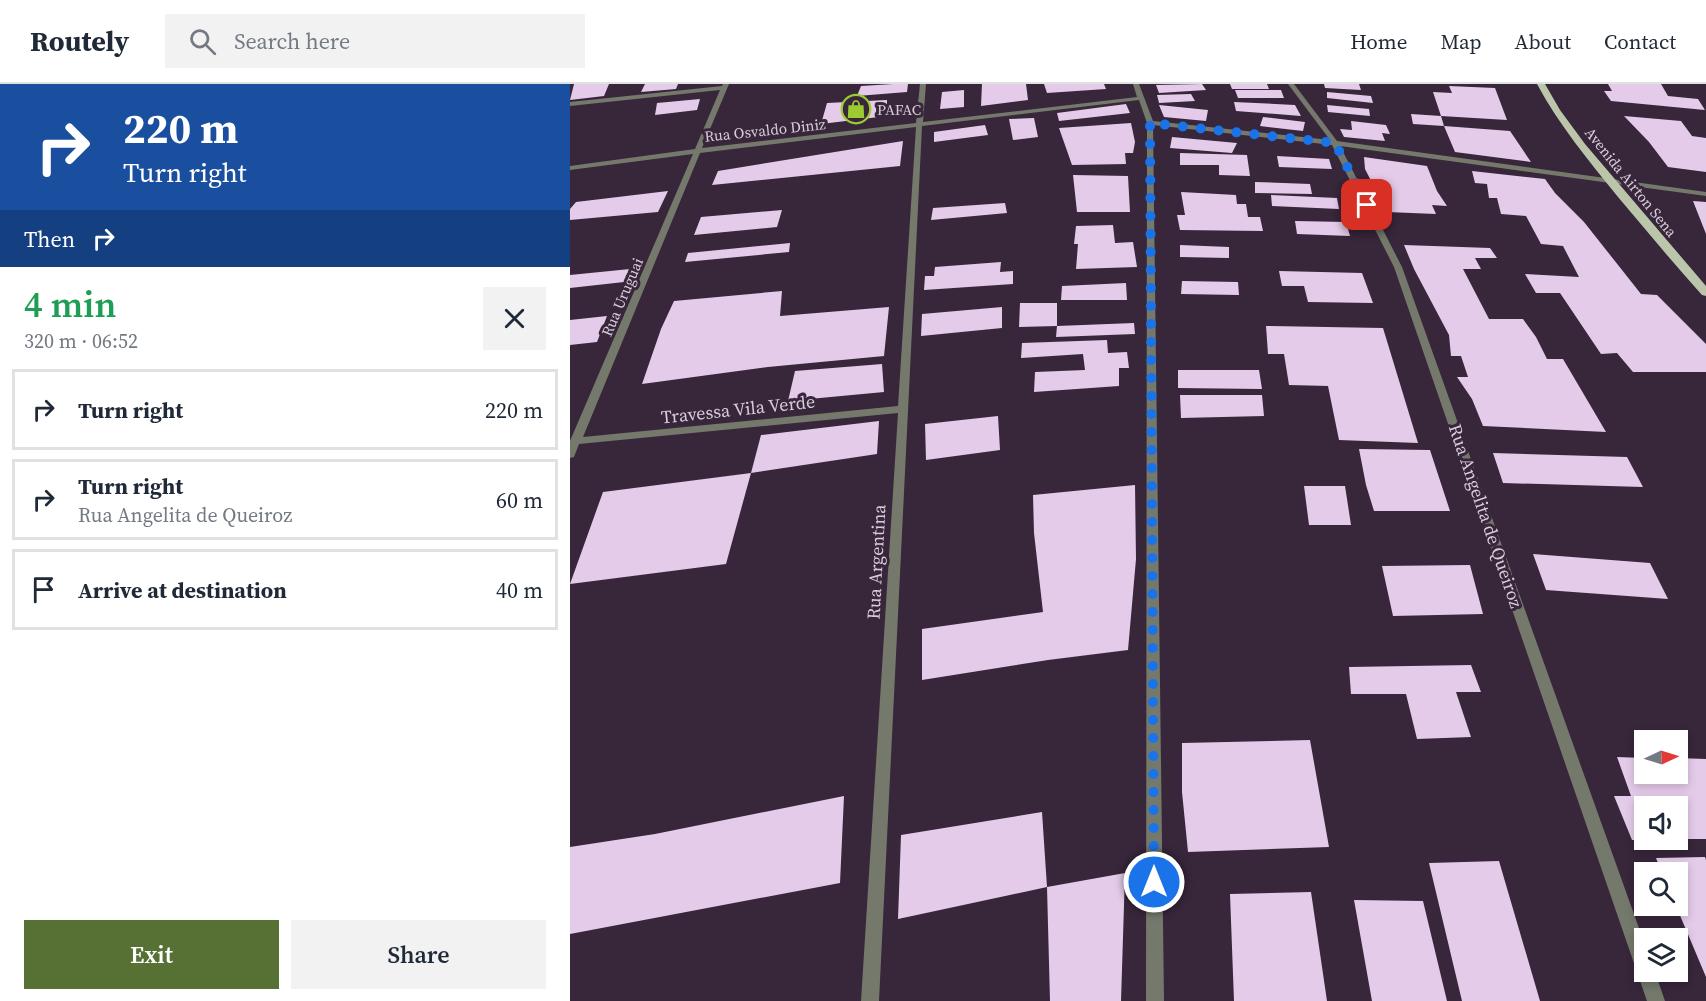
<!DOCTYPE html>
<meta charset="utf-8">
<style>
:root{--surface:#fff;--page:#f2f2f3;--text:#1f2937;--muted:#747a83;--line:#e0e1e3;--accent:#577135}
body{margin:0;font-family:"Source Serif 4",serif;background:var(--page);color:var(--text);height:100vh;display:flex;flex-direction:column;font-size:22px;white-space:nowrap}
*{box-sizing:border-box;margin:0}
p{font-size:20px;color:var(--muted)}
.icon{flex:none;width:33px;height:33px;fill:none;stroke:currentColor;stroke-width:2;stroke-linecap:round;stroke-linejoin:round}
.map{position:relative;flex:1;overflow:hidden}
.details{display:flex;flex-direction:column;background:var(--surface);width:570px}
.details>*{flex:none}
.top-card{background:#1a4fa0;color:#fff;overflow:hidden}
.needle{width:39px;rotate:86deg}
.controls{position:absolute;left:1064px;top:646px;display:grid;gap:12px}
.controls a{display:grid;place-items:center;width:54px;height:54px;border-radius:0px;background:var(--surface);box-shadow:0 3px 9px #0003;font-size:30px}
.pin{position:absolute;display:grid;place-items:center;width:51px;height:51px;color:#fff;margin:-26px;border-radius:12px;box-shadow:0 3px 9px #0006}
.me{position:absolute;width:66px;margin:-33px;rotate:0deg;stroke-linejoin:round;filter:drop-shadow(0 0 4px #0008)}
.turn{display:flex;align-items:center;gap:21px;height:126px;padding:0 24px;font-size:27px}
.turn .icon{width:78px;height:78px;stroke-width:2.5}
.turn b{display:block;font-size:42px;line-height:51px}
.then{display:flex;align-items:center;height:57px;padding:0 24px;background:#0003;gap:12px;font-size:22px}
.round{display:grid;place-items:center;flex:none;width:63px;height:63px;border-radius:0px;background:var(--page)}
.head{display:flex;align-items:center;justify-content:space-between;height:102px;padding:0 24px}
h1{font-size:36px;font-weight:600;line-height:45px;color:#1e9e55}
.button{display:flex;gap:12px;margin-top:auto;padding:12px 24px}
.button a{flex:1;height:69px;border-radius:0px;background:var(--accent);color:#fff;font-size:24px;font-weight:600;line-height:69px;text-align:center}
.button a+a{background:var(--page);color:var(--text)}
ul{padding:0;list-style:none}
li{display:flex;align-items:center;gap:18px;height:81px;margin:0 12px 9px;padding:0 12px;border:3px solid var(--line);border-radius:0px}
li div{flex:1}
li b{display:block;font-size:22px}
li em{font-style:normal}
header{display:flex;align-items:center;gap:36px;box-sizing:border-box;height:84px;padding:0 30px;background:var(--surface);border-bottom:2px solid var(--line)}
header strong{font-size:28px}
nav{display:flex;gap:33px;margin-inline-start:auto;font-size:21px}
.search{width:420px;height:54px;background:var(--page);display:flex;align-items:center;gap:15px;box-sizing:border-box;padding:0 21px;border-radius:0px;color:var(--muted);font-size:22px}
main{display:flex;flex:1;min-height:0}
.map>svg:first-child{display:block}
</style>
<header>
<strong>Routely</strong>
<div class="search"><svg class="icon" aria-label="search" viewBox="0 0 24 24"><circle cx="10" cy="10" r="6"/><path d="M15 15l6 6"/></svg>Search here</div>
<nav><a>Home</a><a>Map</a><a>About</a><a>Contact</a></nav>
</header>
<main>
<section class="details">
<div class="top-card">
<div class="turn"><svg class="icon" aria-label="right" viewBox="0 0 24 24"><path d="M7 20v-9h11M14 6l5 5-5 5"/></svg><div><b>220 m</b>Turn right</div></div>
<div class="then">Then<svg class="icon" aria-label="right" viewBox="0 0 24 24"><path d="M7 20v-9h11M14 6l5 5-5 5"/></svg></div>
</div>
<div class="head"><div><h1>4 min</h1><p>320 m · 06:52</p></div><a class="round"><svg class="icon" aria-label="close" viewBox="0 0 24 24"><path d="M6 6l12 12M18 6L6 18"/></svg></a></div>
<ul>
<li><svg class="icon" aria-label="right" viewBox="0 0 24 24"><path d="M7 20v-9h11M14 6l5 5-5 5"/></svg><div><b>Turn right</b></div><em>220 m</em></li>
<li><svg class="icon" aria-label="right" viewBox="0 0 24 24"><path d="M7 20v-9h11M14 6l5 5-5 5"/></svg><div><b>Turn right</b><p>Rua Angelita de Queiroz</p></div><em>60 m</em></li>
<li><svg class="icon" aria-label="arrive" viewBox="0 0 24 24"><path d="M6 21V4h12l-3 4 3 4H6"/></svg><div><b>Arrive at destination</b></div><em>40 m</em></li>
</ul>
<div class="button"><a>Exit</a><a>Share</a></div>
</section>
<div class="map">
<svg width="1136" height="917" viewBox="0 0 1136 917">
<rect width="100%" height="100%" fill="#38263b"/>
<path fill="#e5cbea" d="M4,0H39L34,12L0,16Z
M75,0H108L106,5L71,8Z
M323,0H338L337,8L287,12L291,2Z
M412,0H456L458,16L411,22Z
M474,0H534L536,5L477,9Z
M632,0L636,6L589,9L586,1Z
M660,0H697L699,5H662Z
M754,0H789L791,6L755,4Z
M1038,0H1091L1098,12L1128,15L1135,26L1041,17L1034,7H1042Z
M879,2L925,4L937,36L871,32L863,8L882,9Z
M394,6V23L370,25L372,8Z
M665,6H711L714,14H668Z
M757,8L801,12L803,19L757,14Z
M621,10L625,17L589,19L587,11Z
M130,15L127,26L85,31L87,19Z
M317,16V32L251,40L257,19Z
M664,18L725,21L731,32L666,27Z
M556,20L560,29L489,37L487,29Z
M589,21L638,26L636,37L594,33Z
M757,21L799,25L800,32L758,28Z
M841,30L871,32L874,42L843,40Z
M1054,32L1111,37L1122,52L1136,54V88L1098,83L1079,58Z
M693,33L735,38L733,47L690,42Z
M464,34L468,53L443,56L439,35Z
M781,37L816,41L820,50L812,49L815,57L774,53L770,45L782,46Z
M561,39L565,58L563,69H555L556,80L502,81L489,44Z
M415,41L418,51L364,58V48Z
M874,42L940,47L961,78L885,68Z
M602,53L667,59L662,69L600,64Z
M333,57L330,82L142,101L148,87Z
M610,69L677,71L680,92L649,91V81H610Z
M707,72L759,75L762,85L709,83Z
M794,73L857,82L867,107L877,122L862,121L866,130L817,128L795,85Z
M902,87L975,95L985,109L1014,138L1071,210L1087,211L1136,260V288H1063L1047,269L1031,270L990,209H966L955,190L1009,193L993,162L971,160L956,132L931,130L927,114H919L917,100L905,99Z
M503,91L558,92L560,128H507Z
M685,98L740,100L742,110L685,109Z
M98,107L88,128L0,136V125L6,118Z
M611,108L666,111L667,120H676L678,133H690L693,147L610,146L607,131H615Z
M701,111L767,114L769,125L702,122Z
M1123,117L1136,118V150Z
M435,119L437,129L361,136L363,124Z
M212,126L207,143L124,151L131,133Z
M725,137L776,138L780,152L727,150Z
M543,141L545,159L563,158L567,183L506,185L508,160H504L506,142Z
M220,159L219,168L115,178L118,169Z
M610,161L659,163V174L610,173Z
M834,161L920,164L927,174H905L911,185H893L919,235H953L966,253L977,275H993L1036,348L913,342L902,315L887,293H898L891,272H881L879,251L844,185Z
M431,178L430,188L443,187V200L354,206L355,192H364L365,183Z
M60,185L54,198L0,204V191Z
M709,187L792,189L803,219L738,218L734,202H712Z
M612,197L668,198L669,211L611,210Z
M556,199L557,216H491L492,202Z
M212,207L210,232L319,223L314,272L198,283L72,300L91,245L104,217Z
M450,219H487V242L449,243Z
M432,223V244L351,252L352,230Z
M37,232L27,258L0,261V236Z
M564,239L565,250L486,253L487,242Z
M696,242L813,244L848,359L769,356L758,302L719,301L714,270H698Z
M537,256L538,269L557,268L559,284H549V302L464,308L465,288L515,286L513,270L451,274L452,259Z
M312,280L314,308L218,317L225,287Z
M608,286H689L692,305L608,304Z
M610,311H692L694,332L611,334Z
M428,332L430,366L356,376L355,340Z
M309,337L307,370L181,389L191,351Z
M789,365L860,366L880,427H804L796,401Z
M923,369L1057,373L1073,403L933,399Z
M181,389L156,480L0,500L33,408Z
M565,401L566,475L558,566L478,576L352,596V545L473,528L464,449L463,411Z
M734,402H775L781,441H739Z
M963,470L1080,479L1098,515L976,506Z
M900,481L913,530L823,532L812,482Z
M901,581L911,608H886L901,653L847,655L836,610H781L779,583Z
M740,656L759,763L618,768L612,708V659Z
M1047,673L1074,674V690H1107V674L1136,675V755H1107V723H1074V756H1062L1044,712H1061Z
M274,712L270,799L0,850V763L85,750Z
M472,728L477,803L555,789L551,917H480L477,803L328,835L331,751Z
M1135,773L1136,776V893L1106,822L1107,789H1092L1086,774Z
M929,777L970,917H892L859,779Z
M741,808L757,917H664L660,810Z
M784,816L853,817L877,917H802Z"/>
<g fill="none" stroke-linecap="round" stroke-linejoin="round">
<path fill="#74796c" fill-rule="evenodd" d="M153,0H159L132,64L346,39L350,0H356L353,38L567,13L563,0H569L583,37L760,56L718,0H724L767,57L1136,108V112L770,62L832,183L1074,858V888H1085L1095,917H1077L824,183L762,61L583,41L594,917H576L577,39L569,16L352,42L309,917H291L328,329L9,360L4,373L0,374V357L123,70L0,86V82L125,65L150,6L0,22V18L152,2ZM346,43L328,322L13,353L130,69Z"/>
<path fill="#bac5aa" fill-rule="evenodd" d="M967,0H975L990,26L1015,60L1136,202V212L1132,211C1103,179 1076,146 1048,113C1019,77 989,41 967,0Z"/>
</g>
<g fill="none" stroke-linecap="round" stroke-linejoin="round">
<path stroke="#1a73e8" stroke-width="10" stroke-dasharray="0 18" d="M584,798L580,39L765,59L797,121"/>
</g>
<defs>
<g id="shop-ring" transform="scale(1.5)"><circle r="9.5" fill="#38263b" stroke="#9cca32" stroke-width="1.5"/><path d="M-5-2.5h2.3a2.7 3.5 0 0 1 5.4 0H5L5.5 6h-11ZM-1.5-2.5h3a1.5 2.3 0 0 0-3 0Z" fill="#9cca32"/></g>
</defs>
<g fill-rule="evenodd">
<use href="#shop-ring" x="286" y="25"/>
</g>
<g text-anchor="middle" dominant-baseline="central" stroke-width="6" stroke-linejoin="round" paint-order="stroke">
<g font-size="15" fill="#d8ccda" stroke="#38263b" text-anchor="start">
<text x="307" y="25">PAFAC</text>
</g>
<g font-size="15" fill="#d8ccda" stroke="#38263b">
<text transform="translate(195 46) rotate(-6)">Rua Osvaldo Diniz</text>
<text transform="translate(1061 98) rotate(51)">Avenida Airton Sena</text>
<text transform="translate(52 213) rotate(-67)">Rua Uruguai</text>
</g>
<g font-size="18" fill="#d8ccda" stroke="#38263b">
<text transform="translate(168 325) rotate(-6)">Travessa Vila Verde</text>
<text transform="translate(916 432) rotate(71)">Rua Angelita de Queiroz</text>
<text transform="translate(306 478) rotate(-87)">Rua Argentina</text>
</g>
</g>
</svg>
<div class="controls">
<a><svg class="needle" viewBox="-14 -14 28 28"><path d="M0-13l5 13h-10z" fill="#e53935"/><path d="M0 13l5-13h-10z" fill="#747a83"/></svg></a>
<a><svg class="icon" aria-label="sound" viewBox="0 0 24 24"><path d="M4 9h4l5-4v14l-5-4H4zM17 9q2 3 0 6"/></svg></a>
<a><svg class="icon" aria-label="search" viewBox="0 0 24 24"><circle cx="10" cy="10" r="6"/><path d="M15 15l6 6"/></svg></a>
<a><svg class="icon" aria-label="layers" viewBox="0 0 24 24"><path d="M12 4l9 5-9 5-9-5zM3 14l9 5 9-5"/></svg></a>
</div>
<div class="pin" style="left:797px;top:121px;background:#d93025"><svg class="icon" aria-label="arrive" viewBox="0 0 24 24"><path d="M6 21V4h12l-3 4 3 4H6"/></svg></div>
<svg class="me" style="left:584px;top:798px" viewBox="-20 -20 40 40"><circle r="17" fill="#1a73e8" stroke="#fff" stroke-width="3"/><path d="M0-11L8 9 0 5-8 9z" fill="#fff"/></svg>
</div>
</main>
